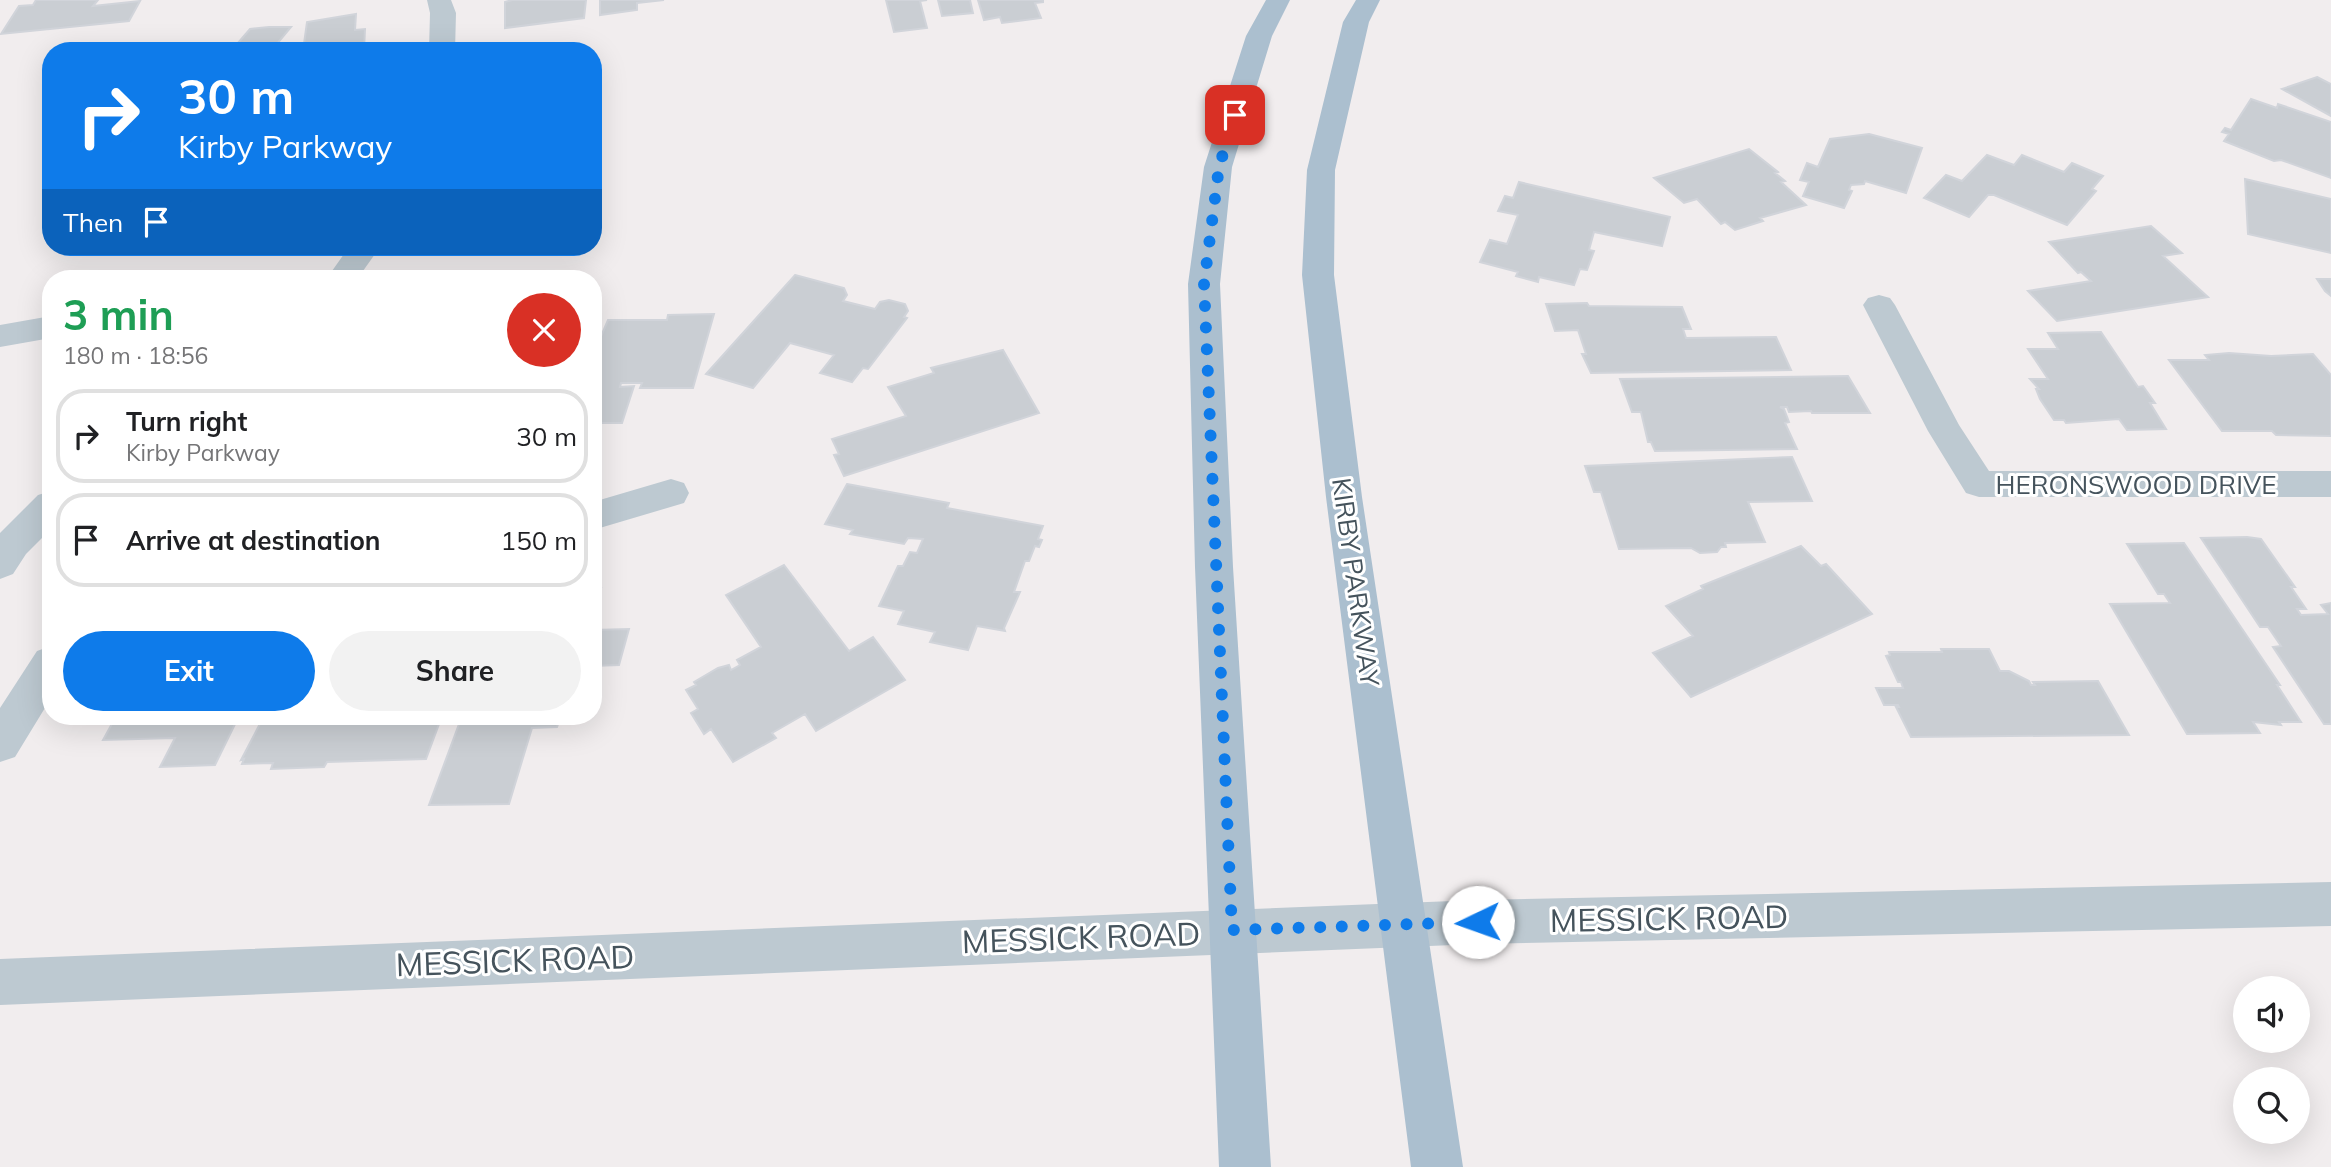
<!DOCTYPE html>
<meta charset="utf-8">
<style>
:root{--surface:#fff;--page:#f2f2f2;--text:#202124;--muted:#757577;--line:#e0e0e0;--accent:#0e7bea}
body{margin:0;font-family:Mulish,sans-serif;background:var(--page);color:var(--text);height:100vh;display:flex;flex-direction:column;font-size:26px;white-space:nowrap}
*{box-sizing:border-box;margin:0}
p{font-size:23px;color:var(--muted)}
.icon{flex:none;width:38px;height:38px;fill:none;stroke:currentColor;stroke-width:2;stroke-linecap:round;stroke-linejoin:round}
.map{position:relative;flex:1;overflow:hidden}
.side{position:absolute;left:42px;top:270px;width:560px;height:455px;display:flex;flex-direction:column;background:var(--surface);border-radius:28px;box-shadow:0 7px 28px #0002}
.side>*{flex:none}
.banner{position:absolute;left:42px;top:42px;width:560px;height:214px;border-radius:28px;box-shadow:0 7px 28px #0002;background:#0e7bea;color:#fff;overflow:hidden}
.tools{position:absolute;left:2233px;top:976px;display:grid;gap:14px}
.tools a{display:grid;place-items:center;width:77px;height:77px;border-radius:50%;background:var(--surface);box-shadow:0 7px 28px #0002;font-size:35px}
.pin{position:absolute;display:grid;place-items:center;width:60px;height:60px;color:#fff;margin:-30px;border-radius:14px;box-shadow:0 4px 10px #0006}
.me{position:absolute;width:77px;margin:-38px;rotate:267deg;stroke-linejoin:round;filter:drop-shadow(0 0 5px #0008)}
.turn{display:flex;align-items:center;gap:24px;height:147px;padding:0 21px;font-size:32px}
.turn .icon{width:91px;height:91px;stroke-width:2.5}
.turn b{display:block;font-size:49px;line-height:60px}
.then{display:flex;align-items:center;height:66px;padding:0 21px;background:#0003;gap:14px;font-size:26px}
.round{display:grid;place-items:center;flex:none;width:74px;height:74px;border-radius:37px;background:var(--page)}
.summary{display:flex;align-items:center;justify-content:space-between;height:119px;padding:0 21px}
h1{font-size:42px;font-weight:700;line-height:52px;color:#1e9e55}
.button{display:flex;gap:14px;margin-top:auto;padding:14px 21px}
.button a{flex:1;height:80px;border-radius:42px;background:var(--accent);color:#fff;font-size:28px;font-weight:700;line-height:80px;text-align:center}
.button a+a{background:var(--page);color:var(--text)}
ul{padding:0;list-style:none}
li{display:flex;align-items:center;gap:21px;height:94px;margin:0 14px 10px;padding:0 7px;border:4px solid var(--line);border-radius:28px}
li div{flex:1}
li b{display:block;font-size:26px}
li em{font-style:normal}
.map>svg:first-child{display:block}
</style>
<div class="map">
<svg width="2331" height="1167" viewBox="0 0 2331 1167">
<rect width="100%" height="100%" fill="#f1edee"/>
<path fill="#caced3" stroke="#d1d4da" stroke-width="2" d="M36,0H98L93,6L140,1L129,21L1,34L19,6L33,5Z
M512,0H586L584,18L505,28V2Z
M600,0H664L637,3V10L600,15Z
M886,0H927L920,1L927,28L894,32Z
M938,0H970L973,13L942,16Z
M978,0H1043V2L1035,3L1041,18L1002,23L1000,17L984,20Z
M356,14L355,30L365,29L364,50L368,51H303L307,22Z
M269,27H291L271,51H231L250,29Z
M2317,77L2331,84V116L2282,89Z
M2251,99L2277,108L2278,104L2331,122V178L2281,160L2274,161L2224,141L2229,134L2222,132L2225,128L2231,130Z
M1869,134L1922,148L1906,193L1865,181L1864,184L1851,185L1849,190L1852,191L1844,208L1803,196L1809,182L1800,180L1807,163L1818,167L1830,139Z
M1749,149L1778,172L1775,173L1785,181L1781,182L1806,205L1760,218L1763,221L1735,230L1725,222L1721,224L1697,199L1684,203L1654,178Z
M1987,155L2014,165L2022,155L2064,172L2072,163L2103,176L2092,189L2096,191L2067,225L1994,195H1988L1969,217L1924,198L1946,175L1962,181Z
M2245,179L2331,199V253L2248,234Z
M1519,182L1670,217L1662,246L1594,232L1589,250L1594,251L1587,270L1580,269L1574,285L1539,277L1538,282L1516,276L1518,272L1480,262L1490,240L1507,244L1518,215L1498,211L1505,196L1513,198Z
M2151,226L2182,253L2163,256L2208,297L2057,321L2028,291L2091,281L2081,272L2078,273L2049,242Z
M795,275L844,288L847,295L843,301L875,309L880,302L889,300L905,304L908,311L904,317L907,318L868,369L863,368L852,382L820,373L834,355L790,343L753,388L706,374Z
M2317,279H2331V296L2325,291Z
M1587,303L1589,306L1682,307L1691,329H1683L1686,338L1776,337L1791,370L1591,373L1582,354H1586L1578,330L1555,331L1546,304Z
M714,314L693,388H640L642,383H621L620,387L634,386L622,423H593V348L599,341L608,320H667L668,315Z
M2101,332L2138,387L2143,386L2155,403H2150L2166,429L2127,430L2119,419L2066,423L2064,420H2054L2040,399L2036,389H2039L2030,379H2048L2028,349H2058L2048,333Z
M1003,350L1039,413L844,476L834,455L839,454L832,439L906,416L888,387L934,373L931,368Z
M2229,353L2271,356L2313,354L2331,375V436L2276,435L2272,431H2222L2169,360H2209L2205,355Z
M1848,376L1870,413H1812L1811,411L1789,412L1787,407H1780L1784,409L1789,422L1785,423L1797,449L1655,451L1651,442H1648L1641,412H1632L1620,379Z
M1792,457L1812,501L1748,502L1765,542L1725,543L1726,547H1721L1717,552L1700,553L1691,548L1619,549L1601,492H1594L1585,466Z
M847,484L949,503L947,508L1043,526L1038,539L1042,540L1039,547L1035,546L1029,561H1025L1014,592H1020L1004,628L1005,631L977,626L968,650L930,642L935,632L898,624L904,611L879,606L898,566H903L910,552L917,553L923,539L908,538L904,544L850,534L853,530L825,524Z
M2247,537L2261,539L2295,587H2291L2306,609H2297L2301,615L2328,614L2321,605L2331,603V724H2324L2273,647L2281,646L2268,627H2260L2201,538Z
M2184,543L2280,685H2277L2301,722H2279L2281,725L2253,722L2260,733L2187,734L2110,604L2170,603L2164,594H2158L2127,544Z
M1801,546L1821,566L1826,564L1872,614L1691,697L1653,653L1693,636L1666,606L1703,589L1701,586Z
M784,565L849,651L873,637L905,680L816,731L805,714L772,733L776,738L733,762L711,729L704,734L691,713L698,709L686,690L696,685L694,682L718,668L729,665L731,670L740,665L737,660L761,647L726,595Z
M593,588H601L593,615Z
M629,629L619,665L593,666V630Z
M1941,649H1989L2000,671H2009L2029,681L2031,685H2035L2033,682L2098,681L2129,735L1911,737L1896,707H1899L1898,705H1884L1876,688H1903L1901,682H1898L1886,656L1890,655L1889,652H1942Z
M106,716H239L215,765L160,767L175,738L103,740L113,722H103Z
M264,716H442L426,759L327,762L324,767L271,769L273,763L242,764L244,759L241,760Z
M462,716H561L557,727L532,728L509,804L429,805Z"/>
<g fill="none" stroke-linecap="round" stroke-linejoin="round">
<path fill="#bdc9d1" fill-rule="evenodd" d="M427,0H451L456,13L455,51H429L430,13Z
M349,247H380L358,278H327Z
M1879,295L1890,298L1895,305L1959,425L1989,471H2331V497H1979L1966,493L1928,431L1863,305L1868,298Z
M51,316V338L0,347V325Z
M671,479L684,483L689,493L684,503L593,530V502Z
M51,491V529L26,554L13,574L0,579V533L38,495Z
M51,646V698L15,757L0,762V708L37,651Z
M2331,882V926L1478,944L0,1005V959L1478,900Z"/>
<path fill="#abbfcf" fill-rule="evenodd" d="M1266,0H1290L1272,36L1232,167L1220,284L1233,567L1271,1167H1219L1195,567L1188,284L1204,167L1246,36Z
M1356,0H1380L1369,22L1335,170L1334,275L1362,497L1463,1167H1411L1326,497L1302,275L1307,170L1343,22Z"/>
</g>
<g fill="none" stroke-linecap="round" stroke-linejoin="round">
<path stroke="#0e7bea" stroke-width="12" stroke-dasharray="0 21.6" d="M1235,115L1219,167L1204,284L1232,930L1478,922"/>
</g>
<g text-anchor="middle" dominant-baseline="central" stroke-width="6" stroke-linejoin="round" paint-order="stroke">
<g font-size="26" fill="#45535c" stroke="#fff">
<text x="2136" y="484">HERONSWOOD DRIVE</text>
<text transform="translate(1356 582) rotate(82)">KIRBY PARKWAY</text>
</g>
<g font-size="32" fill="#45535c" stroke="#fff">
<text transform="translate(1669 918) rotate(-1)">MESSICK ROAD</text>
<text transform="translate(1081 937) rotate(-2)">MESSICK ROAD</text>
<text transform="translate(515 960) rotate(-2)">MESSICK ROAD</text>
</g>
</g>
</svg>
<div class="tools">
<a><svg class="icon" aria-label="sound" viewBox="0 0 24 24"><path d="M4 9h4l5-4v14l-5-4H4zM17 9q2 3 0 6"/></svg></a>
<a><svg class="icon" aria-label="search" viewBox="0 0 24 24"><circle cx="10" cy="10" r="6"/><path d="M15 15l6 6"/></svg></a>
</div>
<div class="pin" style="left:1235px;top:115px;background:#d93025"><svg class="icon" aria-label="arrive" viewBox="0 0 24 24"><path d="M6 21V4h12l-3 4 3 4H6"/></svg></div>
<svg class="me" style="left:1478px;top:922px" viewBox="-20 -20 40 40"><circle r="19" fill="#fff"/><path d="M0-13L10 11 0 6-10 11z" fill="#0e7bea"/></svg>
<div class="banner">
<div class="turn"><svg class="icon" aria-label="right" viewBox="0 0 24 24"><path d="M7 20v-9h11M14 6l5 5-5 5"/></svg><div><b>30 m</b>Kirby Parkway</div></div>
<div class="then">Then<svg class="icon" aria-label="arrive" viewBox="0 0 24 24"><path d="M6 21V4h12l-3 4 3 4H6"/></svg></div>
</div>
<section class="side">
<div class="summary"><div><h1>3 min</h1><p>180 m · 18:56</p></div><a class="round" style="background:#d93025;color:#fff"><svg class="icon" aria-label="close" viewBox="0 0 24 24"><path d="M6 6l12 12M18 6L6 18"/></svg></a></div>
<ul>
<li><svg class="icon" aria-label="right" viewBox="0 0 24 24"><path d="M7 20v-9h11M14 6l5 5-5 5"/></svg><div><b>Turn right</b><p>Kirby Parkway</p></div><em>30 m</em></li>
<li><svg class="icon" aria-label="arrive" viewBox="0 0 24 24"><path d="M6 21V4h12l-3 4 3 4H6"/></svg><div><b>Arrive at destination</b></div><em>150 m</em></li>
</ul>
<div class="button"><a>Exit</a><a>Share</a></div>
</section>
</div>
